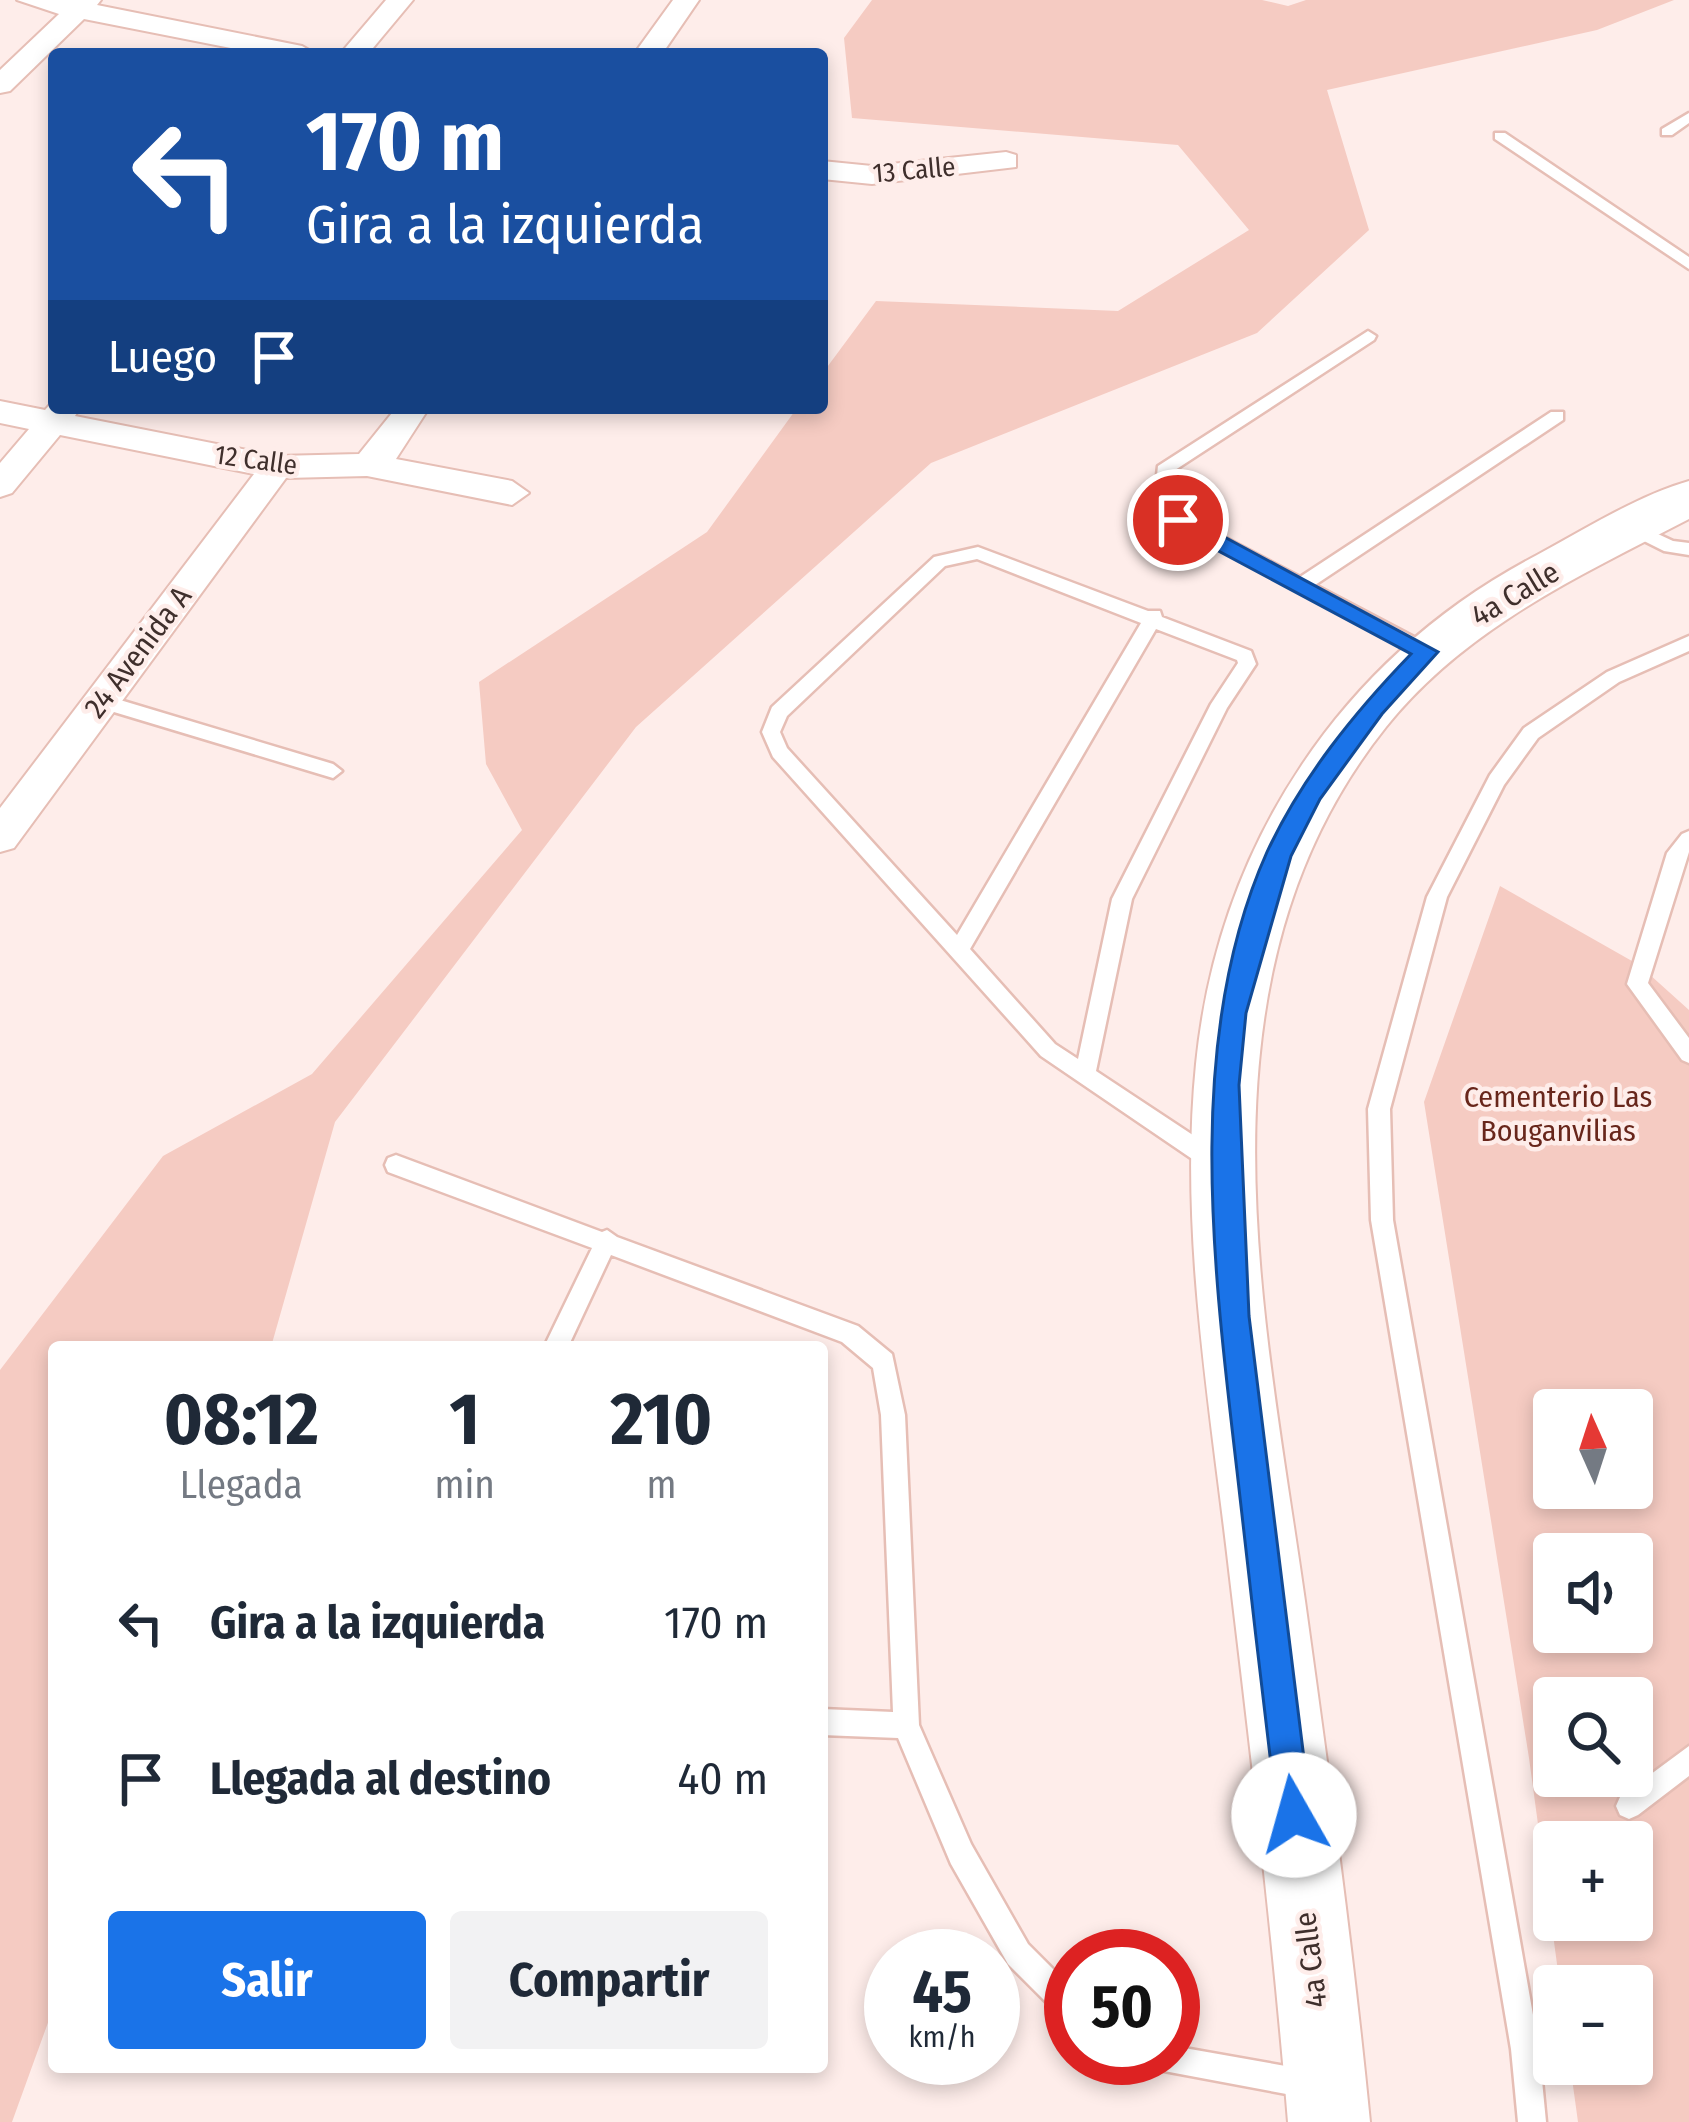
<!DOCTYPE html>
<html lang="es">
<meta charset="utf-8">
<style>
:root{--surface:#fff;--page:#f2f2f3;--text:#1f2937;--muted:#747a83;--accent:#1a73e8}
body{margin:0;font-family:"Fira Sans Condensed",sans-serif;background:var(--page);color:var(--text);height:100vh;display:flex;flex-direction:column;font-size:45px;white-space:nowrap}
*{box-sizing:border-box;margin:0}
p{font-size:39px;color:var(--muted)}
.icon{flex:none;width:66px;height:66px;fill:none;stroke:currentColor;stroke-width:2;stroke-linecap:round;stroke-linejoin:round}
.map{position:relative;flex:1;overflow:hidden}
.details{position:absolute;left:48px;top:1341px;width:780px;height:732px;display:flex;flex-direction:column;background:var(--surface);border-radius:12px;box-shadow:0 6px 18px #0003}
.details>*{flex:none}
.banner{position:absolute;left:48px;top:48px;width:780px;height:366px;border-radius:12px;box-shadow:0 6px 18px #0003;background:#1a4fa0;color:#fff;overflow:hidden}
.needle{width:78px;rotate:357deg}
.tools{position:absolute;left:1533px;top:1389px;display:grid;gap:24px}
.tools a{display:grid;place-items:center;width:120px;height:120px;border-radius:12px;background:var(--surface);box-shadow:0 6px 18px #0003;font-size:60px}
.speed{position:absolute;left:864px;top:1929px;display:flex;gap:24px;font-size:60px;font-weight:700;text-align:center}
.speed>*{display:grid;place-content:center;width:156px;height:156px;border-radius:50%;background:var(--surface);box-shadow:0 6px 18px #0003;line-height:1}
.speed small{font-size:30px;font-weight:400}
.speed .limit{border:18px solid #d22;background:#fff;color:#111}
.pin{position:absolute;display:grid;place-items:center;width:102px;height:102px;color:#fff;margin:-51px;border:6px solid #fff;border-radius:50%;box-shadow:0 3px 12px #0007}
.me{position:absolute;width:132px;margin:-66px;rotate:353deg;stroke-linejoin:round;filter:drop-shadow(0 0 9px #0008)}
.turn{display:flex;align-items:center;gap:42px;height:252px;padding:0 60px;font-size:54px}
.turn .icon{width:156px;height:156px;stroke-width:2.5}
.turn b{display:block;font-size:84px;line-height:102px}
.then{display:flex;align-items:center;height:114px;padding:0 60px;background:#0003;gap:24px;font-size:45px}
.eta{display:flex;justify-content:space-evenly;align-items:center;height:204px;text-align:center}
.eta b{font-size:72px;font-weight:700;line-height:84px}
.primary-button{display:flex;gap:24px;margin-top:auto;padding:24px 60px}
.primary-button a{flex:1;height:138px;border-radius:12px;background:var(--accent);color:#fff;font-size:48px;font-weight:700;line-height:138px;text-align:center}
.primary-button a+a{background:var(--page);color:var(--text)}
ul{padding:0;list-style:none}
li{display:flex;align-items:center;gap:36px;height:156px;padding:0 60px}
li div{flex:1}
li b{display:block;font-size:45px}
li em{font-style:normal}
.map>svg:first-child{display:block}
</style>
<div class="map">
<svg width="1689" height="2122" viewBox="0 0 1689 2122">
<rect width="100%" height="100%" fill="#feedea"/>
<path fill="#f5cbc2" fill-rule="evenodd" d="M872,0H1262L1288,6L1306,0H1674L1597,30L1327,90L1369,230L1257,333L931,463L636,727L335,1122L271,1347H54V2006L12,2122H0V1370L163,1156L312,1074L522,830L486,764L479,682L707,532L797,408H822V374L876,301L1118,311L1249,230L1178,145L852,118L844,38Z
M1500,886L1639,965L1689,1010V2122H1578L1570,2064H1632V1986H1560L1529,1758L1424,1102ZM1554,1410H1632V1488H1554ZM1554,1554H1632V1632H1554ZM1554,1698H1632V1776H1554ZM1554,1842H1632V1920H1554Z"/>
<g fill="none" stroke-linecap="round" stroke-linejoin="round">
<g stroke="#e6beb5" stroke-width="5">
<path id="lane" d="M1689,113V123L1672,135H1662V129Z
M1495,133H1505L1689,257V269L1495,139Z
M1368,331L1376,336L1374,340L1172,472L1171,494L1184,516L1300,577L1551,412H1563V420L1315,585L1433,647L1436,652L1427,659L1172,524L1155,494L1158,466Z
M1632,522L1673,541L1689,543V555L1664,551L1626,532V524Z
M978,547L1148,611H1160L1162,617L1251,651L1256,664L1227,708L1132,899L1096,1071L1220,1153L1223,1160L1220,1167L1212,1170L1204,1167L1041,1056L773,757L762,732L772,707L934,557ZM977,559L1141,623L957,935L787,748L780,732L787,716L945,566ZM1156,629L1237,660L1238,663L1211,704L1112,899L1078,1059L1055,1044L970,949Z
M1689,636V651L1619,682L1538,738L1504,785L1447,897L1390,1109L1393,1220L1539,2049L1546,2122H1518L1511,2049L1371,1220L1368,1109L1427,897L1490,775L1524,728L1607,672Z
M100,694L333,764L342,771L333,778L94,706L91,701Z
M1689,831V852L1648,983L1689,1038V1063L1682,1060L1627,984L1667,853L1682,834Z
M396,1155L602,1232L607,1230L617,1237L858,1326L892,1354L905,1415L919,1725L971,1844L1028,1944L1071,1987V2021L1061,2017L1008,1964L951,1864L898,1738L822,1735V1709L893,1712L881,1415L873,1368L842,1342L611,1255L568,1347H544L592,1248L388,1172L385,1165L388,1158Z
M1689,1746V1776L1638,1815L1629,1819L1620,1815L1616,1806L1620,1797Z
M1173,2046L1308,2070L1318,2074L1322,2084L1318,2094L1308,2098L1148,2068L1144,2058H1173Z"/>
</g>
<g stroke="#e6beb5" stroke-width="4">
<path id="street" d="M17,0H101L97,5L302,46L316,54H261L84,19L10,91L0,93V70L59,14Z
M386,0H413L368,54H340Z
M673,0H699L662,54H634Z
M1006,152L1016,155V167L872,184L822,179V161L872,166Z
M54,400V408H80L75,416L277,456L359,454L396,408H429L396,459L512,481L529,493L512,505L367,476L286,478L14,848L0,852V808L254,474L60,435L12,493L0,497V463L29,429L0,423V401L45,410Z"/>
</g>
<g stroke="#e6beb5" stroke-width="4">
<path id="secondary" d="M1689,481V519C1579,576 1465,628 1386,727C1186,978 1264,1311 1305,1601C1329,1774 1353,1948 1370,2122H1288C1273,1937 1251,1754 1229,1570C1210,1404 1179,1231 1196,1064C1218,844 1342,657 1537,555C1585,529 1637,496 1689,481Z"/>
</g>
<use href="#lane" fill="#fff" fill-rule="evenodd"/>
<use href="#street" fill="#fff" fill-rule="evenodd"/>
<use href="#secondary" fill="#fff" fill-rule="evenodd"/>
</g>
<path fill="#1a73e8" stroke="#114b97" stroke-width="3" d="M1178,512L1438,652L1382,714L1320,799L1291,856L1246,1013L1239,1085L1249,1316L1311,1815L1306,1827L1294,1832L1282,1827L1277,1815C1263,1700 1250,1586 1237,1471C1214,1273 1183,1039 1267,852C1302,777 1354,713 1411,654L1170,525V514Z"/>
<g text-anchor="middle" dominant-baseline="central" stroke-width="9" stroke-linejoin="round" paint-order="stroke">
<g font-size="27" fill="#3f2f2c" stroke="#feedea">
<text transform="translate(914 170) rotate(-5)">13 Calle</text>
<text transform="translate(256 460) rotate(8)">12 Calle</text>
</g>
<g font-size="30" fill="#3f2f2c" stroke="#feedea">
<text transform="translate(1515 594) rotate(-31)">4a Calle</text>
<text transform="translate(138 652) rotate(-53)">24 Avenida A</text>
<text transform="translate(1311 1960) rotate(-97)">4a Calle</text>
</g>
<g font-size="30" fill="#68261b" stroke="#feedea">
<text x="1558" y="1097">Cementerio Las<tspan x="1558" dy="34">Bouganvilias</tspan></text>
</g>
</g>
</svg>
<div class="tools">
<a><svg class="needle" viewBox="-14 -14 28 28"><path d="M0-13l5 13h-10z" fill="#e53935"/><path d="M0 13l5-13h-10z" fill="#747a83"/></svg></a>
<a><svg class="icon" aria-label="sound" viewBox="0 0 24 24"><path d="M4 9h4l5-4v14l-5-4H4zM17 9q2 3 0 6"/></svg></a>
<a><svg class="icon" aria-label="search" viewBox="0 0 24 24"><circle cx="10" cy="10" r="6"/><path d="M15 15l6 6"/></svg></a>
<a>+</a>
<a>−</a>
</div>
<div class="speed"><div>45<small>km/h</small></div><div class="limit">50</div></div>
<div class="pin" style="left:1178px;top:520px;background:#d93025"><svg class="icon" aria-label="arrive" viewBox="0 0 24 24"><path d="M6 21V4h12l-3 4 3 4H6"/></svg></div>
<svg class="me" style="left:1294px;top:1815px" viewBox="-20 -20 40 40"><circle r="19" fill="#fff"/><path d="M0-13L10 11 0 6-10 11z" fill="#1a73e8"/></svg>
<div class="banner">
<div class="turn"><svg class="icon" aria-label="left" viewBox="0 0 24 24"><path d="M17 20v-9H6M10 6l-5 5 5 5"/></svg><div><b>170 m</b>Gira a la izquierda</div></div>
<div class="then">Luego<svg class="icon" aria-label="arrive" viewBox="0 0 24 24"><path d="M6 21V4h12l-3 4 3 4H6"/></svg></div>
</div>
<section class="details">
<div class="eta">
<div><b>08:12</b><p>Llegada</p></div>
<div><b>1</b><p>min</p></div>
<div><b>210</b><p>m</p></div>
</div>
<ul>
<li><svg class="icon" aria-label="left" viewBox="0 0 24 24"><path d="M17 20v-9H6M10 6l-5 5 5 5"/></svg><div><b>Gira a la izquierda</b></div><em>170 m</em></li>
<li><svg class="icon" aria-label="arrive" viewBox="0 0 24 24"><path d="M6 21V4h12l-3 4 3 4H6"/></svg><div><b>Llegada al destino</b></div><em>40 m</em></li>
</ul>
<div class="primary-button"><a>Salir</a><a>Compartir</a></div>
</section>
</div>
